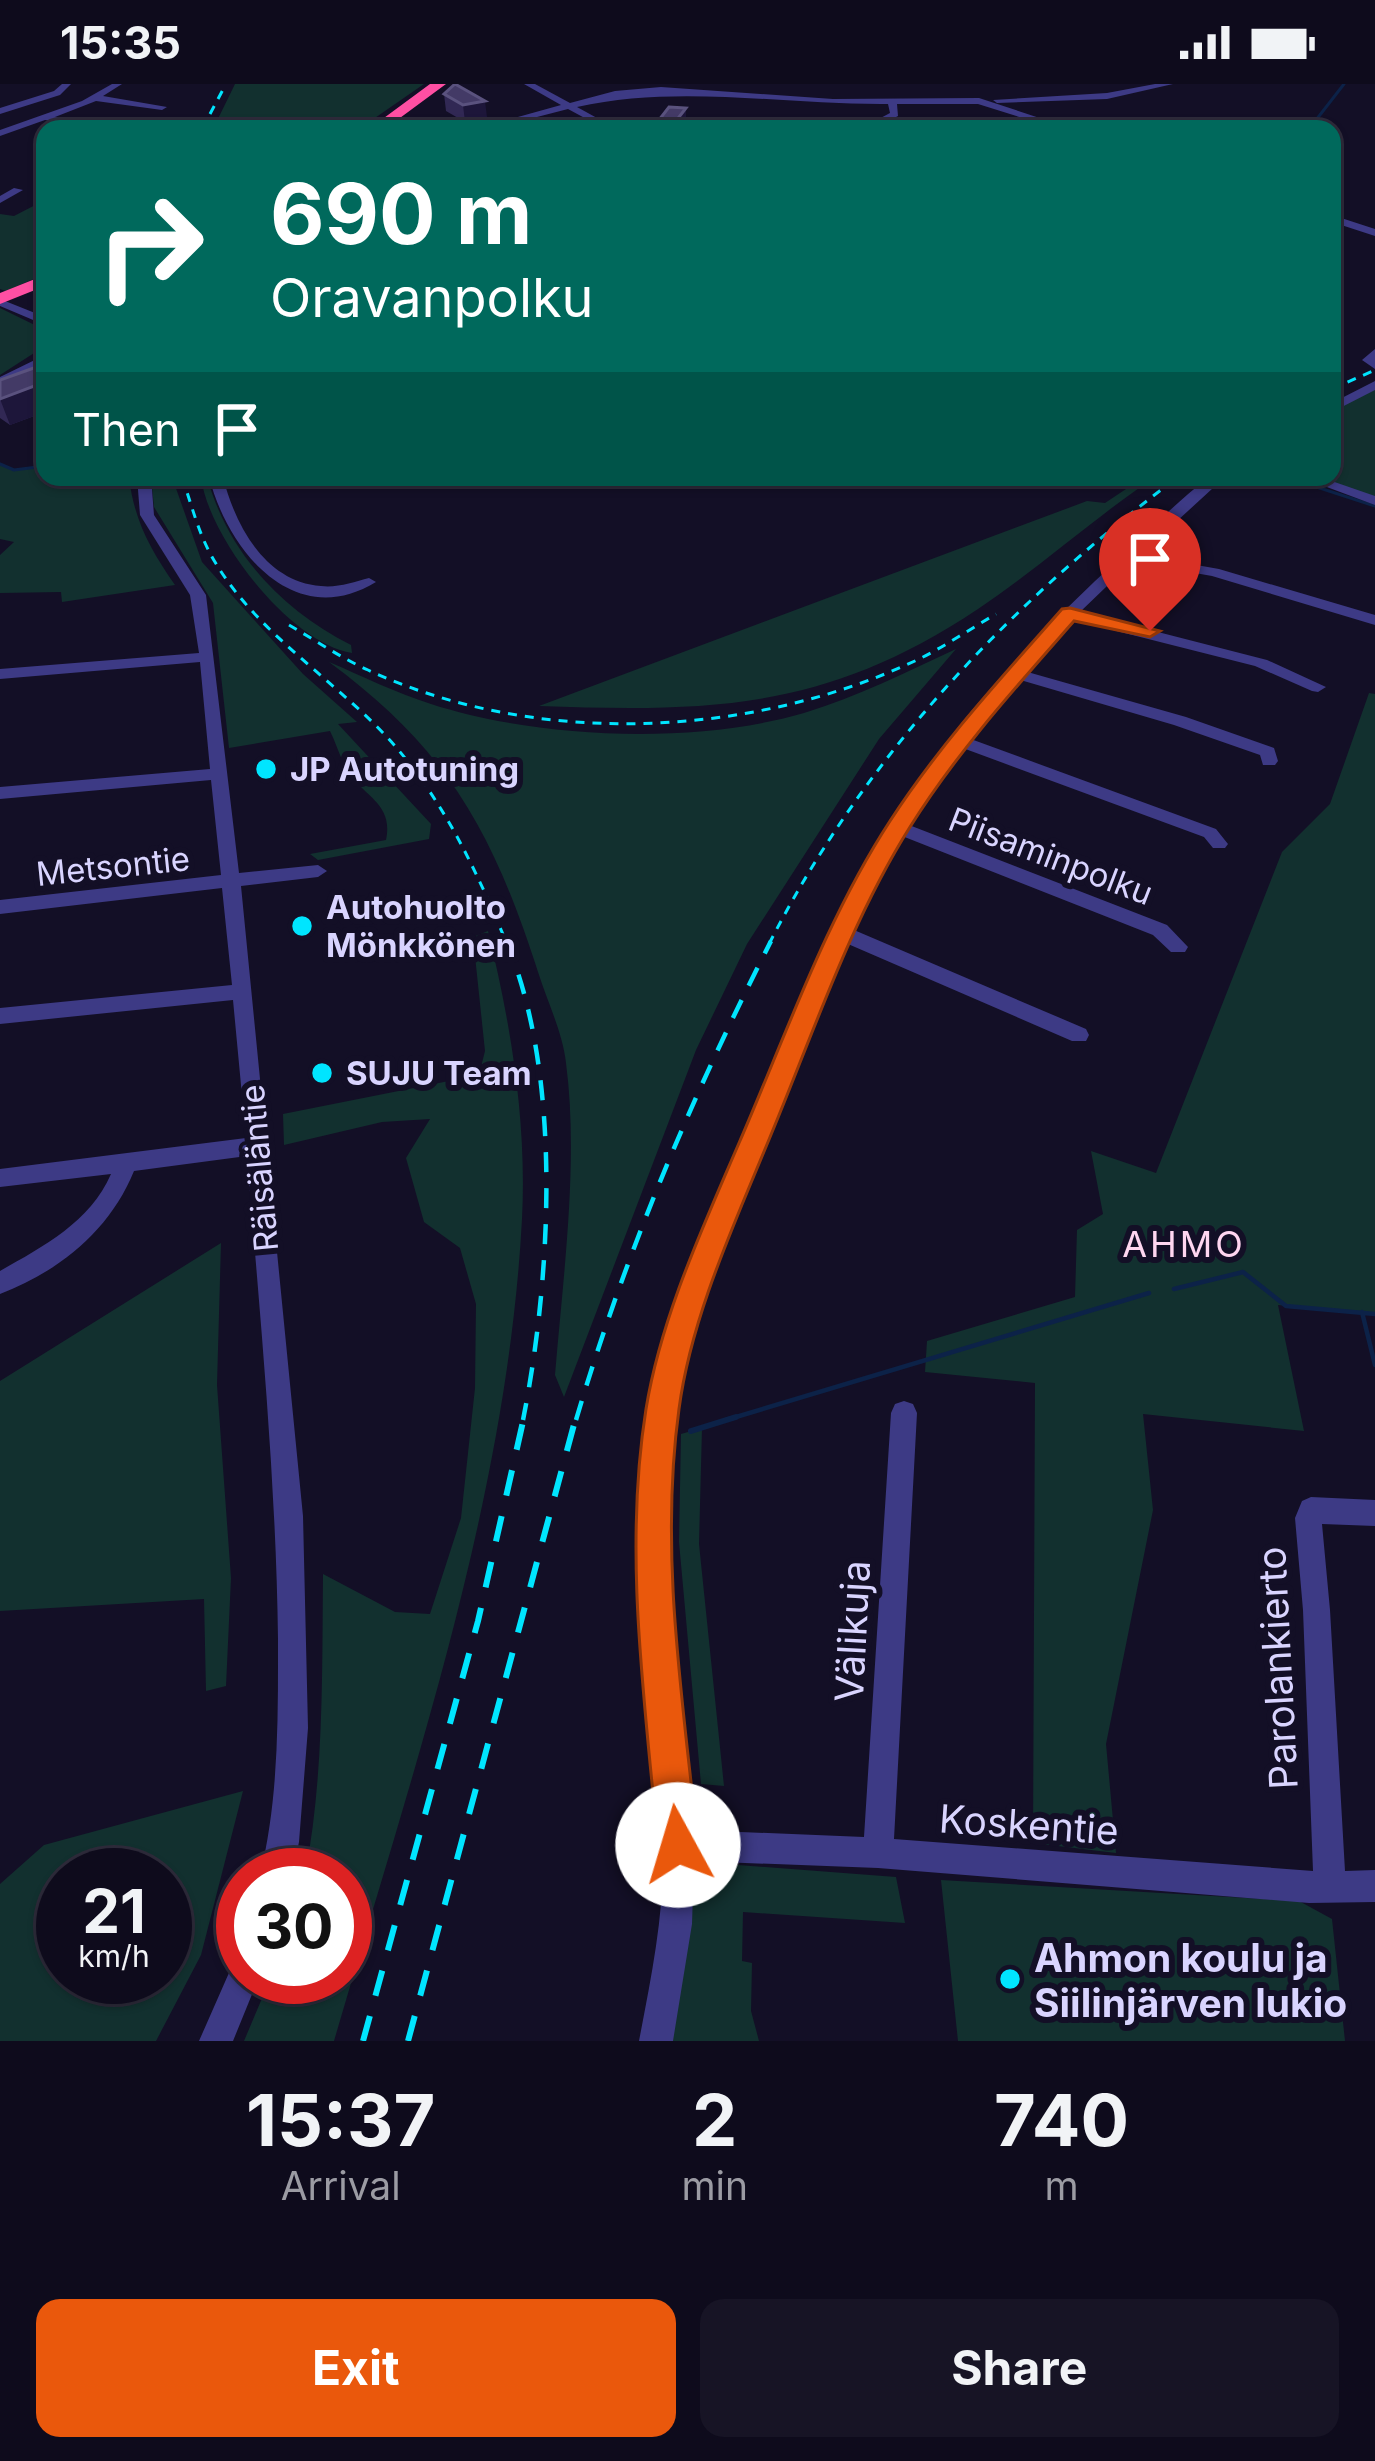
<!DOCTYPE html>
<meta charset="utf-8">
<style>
:root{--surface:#0e0b1c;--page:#171425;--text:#f1f3f6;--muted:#9b9ba3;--line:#2e2b3b;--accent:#ea580c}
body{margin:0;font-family:Inter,sans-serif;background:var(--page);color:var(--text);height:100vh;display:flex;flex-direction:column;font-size:45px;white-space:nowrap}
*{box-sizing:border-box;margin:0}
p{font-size:39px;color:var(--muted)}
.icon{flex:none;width:66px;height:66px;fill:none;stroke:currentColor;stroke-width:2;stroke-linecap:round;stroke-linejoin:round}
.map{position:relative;height:1957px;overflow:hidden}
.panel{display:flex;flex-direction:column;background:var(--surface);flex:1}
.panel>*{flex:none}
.hud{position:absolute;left:36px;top:36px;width:1305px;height:366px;border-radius:24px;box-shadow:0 3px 9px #0004,0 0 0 3px var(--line);background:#00695c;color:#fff;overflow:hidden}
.speed{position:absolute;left:36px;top:1764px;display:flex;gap:24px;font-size:60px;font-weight:700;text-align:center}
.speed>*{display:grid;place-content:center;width:156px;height:156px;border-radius:50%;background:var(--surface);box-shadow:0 3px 9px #0004,0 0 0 3px var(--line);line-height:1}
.speed small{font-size:30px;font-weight:400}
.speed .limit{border:18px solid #d22;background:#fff;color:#111}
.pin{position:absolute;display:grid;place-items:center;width:102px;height:102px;color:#fff;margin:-123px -51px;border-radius:50% 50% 50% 0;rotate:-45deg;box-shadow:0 0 12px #0007}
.pin .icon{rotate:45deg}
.me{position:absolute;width:132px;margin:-66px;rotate:354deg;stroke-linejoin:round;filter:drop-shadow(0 0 9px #0008)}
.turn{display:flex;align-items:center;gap:42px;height:252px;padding:0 36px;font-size:54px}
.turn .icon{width:156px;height:156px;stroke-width:2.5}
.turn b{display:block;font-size:84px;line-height:102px}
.then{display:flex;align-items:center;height:114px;padding:0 36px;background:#0003;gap:24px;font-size:45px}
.eta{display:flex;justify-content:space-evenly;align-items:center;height:204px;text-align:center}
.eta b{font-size:72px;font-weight:700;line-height:84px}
.primary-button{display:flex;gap:24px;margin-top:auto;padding:24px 36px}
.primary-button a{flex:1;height:138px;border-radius:24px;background:var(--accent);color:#fff;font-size:48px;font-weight:700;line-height:138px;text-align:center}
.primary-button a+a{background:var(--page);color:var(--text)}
.status{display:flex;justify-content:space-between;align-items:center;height:84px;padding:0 60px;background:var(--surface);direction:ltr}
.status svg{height:33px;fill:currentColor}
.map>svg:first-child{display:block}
</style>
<div class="status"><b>15:35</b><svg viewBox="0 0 49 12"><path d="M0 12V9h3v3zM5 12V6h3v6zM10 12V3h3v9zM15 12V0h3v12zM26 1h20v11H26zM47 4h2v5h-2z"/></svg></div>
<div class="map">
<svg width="1375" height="1957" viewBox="0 0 1375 1957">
<rect width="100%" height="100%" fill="#130f26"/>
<path fill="#12302f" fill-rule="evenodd" d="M235,0H424L359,45H213Z
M45,116V190L6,207L0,205V130L14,132Z
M0,224L45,246V262L0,291Z
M1375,301V417L1307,393H1332V324Z
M0,380L14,386L45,382V393H129C134,436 150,465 175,501L62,518L61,508L0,509V471L14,458L0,455Z
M151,393H172L202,478L303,590L357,638L338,640L431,740L429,755L318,776L310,770L386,756C393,722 369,715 351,692C342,680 337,661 330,647L229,664L213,519L154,423Z
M201,393H207C228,469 281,525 351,561L352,569C290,559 208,453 201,393Z
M1144,393H1155C1094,434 1039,484 978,525C826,626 714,628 539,622L1087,417L1105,419Z
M956,565L879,655L747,860L696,966L564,1313L555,1291C563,1193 579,1077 566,979C563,950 548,919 539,891C494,751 450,667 329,578C362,592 396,609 431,620C539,655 695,661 804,629C857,613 906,588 956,565Z
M1369,609L1375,610V1230L1278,1221L1304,1347L1143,1330L1153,1426L1106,1660L1116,1769L1033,1759L1035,1299L925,1288L927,1257L1075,1213L1077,1146L1103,1130L1091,1067L1156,1089L1282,768L1330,720Z
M488,847C511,941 527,1038 522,1135C507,1416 412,1688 334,1957H244L271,1893H345V1791H305C324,1692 322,1591 323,1490L395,1528L430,1530L461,1434L475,1304L476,1220L460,1164L424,1138L406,1074L430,1035L382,1038L284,1061L283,1030L479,991L485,967L473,853Z
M221,1159L217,1301L231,1494L226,1602L206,1607L204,1515L0,1527V1297Z
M702,1344L699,1460L724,1702L701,1700L679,1458L681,1350Z
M243,1707L201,1871L156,1957H0V1800L44,1761ZM63,1791H165V1893H63Z
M699,1778L896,1793L905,1839L743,1828L742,1877L752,1879L751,1927L759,1957H672Z
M941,1796L1299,1817L1332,1835L1345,1957H958Z"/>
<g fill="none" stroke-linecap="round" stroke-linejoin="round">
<path stroke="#0c2248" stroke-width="3" d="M1309,45L1344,0
M0,380L14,386L45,382
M1286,393L1375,422"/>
<path stroke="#0c2248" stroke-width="4.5" d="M1174,1205L1243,1188L1286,1222L1375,1230
M1362,1228L1375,1281
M726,1336L1149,1209"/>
<path stroke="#0c2248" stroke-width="6" d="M691,1347L736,1333"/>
<path fill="#3d3a85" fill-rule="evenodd" d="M62,0H71L60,11L0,30V24L54,7Z
M112,0H122L103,12L167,23L162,26L96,17L55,33L116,45L45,36L0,52V46L82,17Z
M524,0H535L570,19L615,7L661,3L833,15L979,14L1073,45H1058L978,20H897L898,32L872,45H860L890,29L888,20C785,21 678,0 577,23L617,45H605L568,25L491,45H475L561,21Z
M1155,0H1173L1107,15L997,19L993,16L1107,9Z
M14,104L23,106L0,119V112Z
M1332,131L1375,145V152L1332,138Z
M0,215L45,233V241L0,222Z
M1375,265V285L1362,276Z
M45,271V280L0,302V293Z
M1375,297V306L1332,328V319Z
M137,393H151L154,431L206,511L239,789L318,781L327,787L318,793L241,802L303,1432L308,1644L299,1758L292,1791H260C279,1714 278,1634 278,1555C276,1394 260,1233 247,1072L134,1087C110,1146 60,1187 0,1210V1187C44,1162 90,1138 111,1090L0,1103V1085L246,1054L233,916L0,940V924L232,901L222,804L0,830V816L221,791L211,696L0,715V703L210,685L200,578L0,595V585L199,569L190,511L140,431Z
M209,393H223C235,441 265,498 321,502C337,504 354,498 369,494L376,498C294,548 228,467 209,393Z
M1209,393H1225L1140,471L1219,485L1375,531V541L1212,492L1132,478L1080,528L1267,576L1326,603L1318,608L1312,607L1255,582L1073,536L1024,587L1186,633L1274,664L1278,677L1275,681H1263L1260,671L1174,641L1017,595L968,654L1216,745L1228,760L1225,764H1213L1204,753L960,663L909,741L1167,841L1188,863L1185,868H1171L1153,851L902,752L854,846L1086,945L1089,951L1086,957H1072L848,860C817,929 788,999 760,1070C716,1180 674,1291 668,1410C662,1523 688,1635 693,1746L864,1753L891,1329L895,1320L904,1317L913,1320L917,1329L894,1755L1313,1787L1303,1526L1295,1434L1302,1417L1311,1413L1375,1416V1442L1322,1440L1330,1526L1345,1787L1375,1786V1818L1309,1819L878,1784L694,1777L692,1840L673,1957H639C651,1894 664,1833 663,1768C661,1650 635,1533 641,1415C647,1292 693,1178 739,1067C785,956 829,840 891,739C952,638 1035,552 1122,472C1150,445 1178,417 1209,393Z
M1300,393H1320L1375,412V421Z
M243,1877V1893H259L233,1957H199L232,1882Z"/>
<path fill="#ff4fa3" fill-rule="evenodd" d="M430,0H446L385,45H369Z
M45,191V202L0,220V209Z"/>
<path stroke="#00e5ff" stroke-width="3" stroke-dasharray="9 8" stroke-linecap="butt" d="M202,45L226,0
M1332,305L1375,286
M182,393C192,422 199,452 215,478C259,552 339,598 395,662C446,721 477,788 507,860
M289,541C315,556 341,574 368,586C536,664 751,654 917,576C944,563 970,545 996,530
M769,860C866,670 1009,520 1178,393"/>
<path stroke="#00e5ff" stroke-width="4.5" stroke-dasharray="20 16" stroke-linecap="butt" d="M506,857C563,991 551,1196 523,1336
M576,1336C625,1170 692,1012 771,857"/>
<path stroke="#00e5ff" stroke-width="6" stroke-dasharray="26 21" stroke-linecap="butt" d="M363,1957L478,1537L524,1333
M408,1957L576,1333"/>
</g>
<path fill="#312854" d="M444,10L487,33L465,38L446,27Z
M669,23L686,41L683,45H659V36Z
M45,280V328L10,341L0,334V296Z"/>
<path fill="#1d163a" d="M485,17L487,33L465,38L463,21Z
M686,24V41L683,45H676V37Z
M45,298V328L10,341L0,315Z"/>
<path fill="#433a66" stroke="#5a527e" stroke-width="3" d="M455,0L485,17L463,21L444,10Z
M669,23L686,24L676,37L659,36Z
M45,280V298L0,315V296Z"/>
<path fill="#ea580c" stroke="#983908" stroke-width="3" d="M1070,524L1160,547L1150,553L1074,537C1016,603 957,668 910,743C849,840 812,953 768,1058C733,1143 691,1234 679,1325C659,1469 683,1618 698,1761L692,1775L678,1781L664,1775L658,1761C645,1618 623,1468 646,1325C661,1233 703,1143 739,1059C786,951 826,835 890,737C940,660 1001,594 1062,525Z"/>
<g fill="#00e5ff" stroke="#130f26" stroke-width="4.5">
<circle cx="266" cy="685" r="12"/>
<circle cx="302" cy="842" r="12"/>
<circle cx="322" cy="989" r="12"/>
<circle cx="1010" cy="1895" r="12"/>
</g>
<g text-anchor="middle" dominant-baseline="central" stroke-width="12" stroke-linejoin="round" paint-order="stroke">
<g font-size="33" font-weight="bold" fill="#d9d4ff" stroke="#130f26" text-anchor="start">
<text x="290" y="685">JP Autotuning</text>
<text x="326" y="823">Autohuolto<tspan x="326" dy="38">Mönkkönen</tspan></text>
<text x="346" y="989">SUJU Team</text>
</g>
<g font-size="33" fill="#d9d4ff" stroke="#130f26">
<text transform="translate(1051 772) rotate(21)">Piisaminpolku</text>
<text transform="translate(113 782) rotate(-6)">Metsontie</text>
<text transform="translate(259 1084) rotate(-95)">Räisäläntie</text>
</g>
<g font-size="36" letter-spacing="3" fill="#ffd6f0" stroke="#130f26">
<text x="1184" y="1160">AHMO</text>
</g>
<g font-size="39" fill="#d9d4ff" stroke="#130f26">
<text transform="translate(852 1547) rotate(-87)">Välikuja</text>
<text transform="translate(1277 1584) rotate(-93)">Parolankierto</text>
<text transform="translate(1029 1740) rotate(4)">Koskentie</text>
</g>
<g font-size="39" font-weight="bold" fill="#d9d4ff" stroke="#130f26" text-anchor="start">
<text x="1034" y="1873">Ahmon koulu ja<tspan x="1034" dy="45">Siilinjärven lukio</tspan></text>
</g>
</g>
</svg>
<div class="speed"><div>21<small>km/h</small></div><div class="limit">30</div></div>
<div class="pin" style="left:1150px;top:547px;background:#d93025"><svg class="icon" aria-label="arrive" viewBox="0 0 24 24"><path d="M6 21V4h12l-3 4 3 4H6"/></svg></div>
<svg class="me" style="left:678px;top:1761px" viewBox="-20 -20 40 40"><circle r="19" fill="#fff"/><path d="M0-13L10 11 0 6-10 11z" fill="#ea580c"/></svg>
<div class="hud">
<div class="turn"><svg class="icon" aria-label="right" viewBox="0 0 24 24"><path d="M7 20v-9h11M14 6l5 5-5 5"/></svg><div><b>690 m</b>Oravanpolku</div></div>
<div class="then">Then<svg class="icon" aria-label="arrive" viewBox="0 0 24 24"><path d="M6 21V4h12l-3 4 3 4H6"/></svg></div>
</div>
</div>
<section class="panel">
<div class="eta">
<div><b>15:37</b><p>Arrival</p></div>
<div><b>2</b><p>min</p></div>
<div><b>740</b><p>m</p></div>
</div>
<div class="primary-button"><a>Exit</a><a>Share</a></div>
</section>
